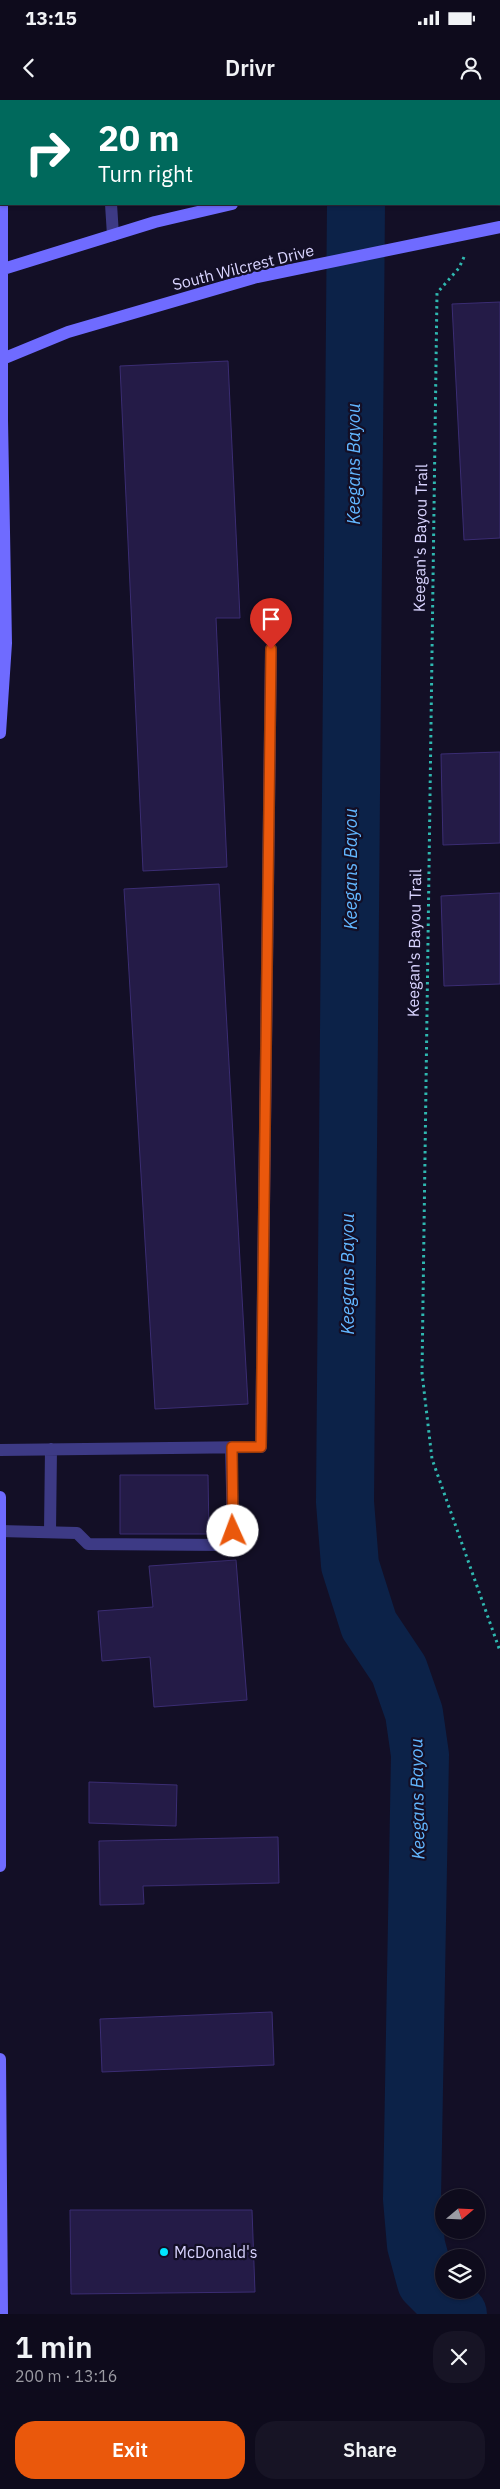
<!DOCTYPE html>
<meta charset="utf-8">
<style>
:root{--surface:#0e0b1c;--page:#171425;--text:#f1f3f6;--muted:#9b9ba3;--line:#2e2b3b;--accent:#ea580c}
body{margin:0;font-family:"IBM Plex Sans",sans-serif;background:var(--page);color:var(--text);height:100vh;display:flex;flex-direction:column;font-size:19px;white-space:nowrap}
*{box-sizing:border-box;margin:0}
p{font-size:16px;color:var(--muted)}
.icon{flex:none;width:28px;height:28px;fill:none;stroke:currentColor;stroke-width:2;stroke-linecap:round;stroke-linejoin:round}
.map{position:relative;height:2214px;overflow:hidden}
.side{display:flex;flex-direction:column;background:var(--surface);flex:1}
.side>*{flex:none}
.hud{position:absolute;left:0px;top:0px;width:500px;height:105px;box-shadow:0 1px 4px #0004,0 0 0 1px var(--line);background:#00695c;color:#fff;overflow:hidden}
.needle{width:32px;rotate:71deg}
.buttons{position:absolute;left:435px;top:2089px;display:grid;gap:10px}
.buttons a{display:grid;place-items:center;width:50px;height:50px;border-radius:50%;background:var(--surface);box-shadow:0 1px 4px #0004,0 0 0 1px var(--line);font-size:25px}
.pin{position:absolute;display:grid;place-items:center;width:42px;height:42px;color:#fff;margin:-51px -21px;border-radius:50% 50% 50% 0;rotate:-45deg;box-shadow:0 0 5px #0007}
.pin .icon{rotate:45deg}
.me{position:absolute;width:55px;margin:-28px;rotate:358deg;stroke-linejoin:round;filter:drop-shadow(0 0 4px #0008)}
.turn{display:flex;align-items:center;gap:18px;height:105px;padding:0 15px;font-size:22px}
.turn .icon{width:65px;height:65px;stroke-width:2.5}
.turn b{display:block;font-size:35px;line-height:42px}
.round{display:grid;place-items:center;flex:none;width:52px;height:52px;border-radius:20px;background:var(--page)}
.head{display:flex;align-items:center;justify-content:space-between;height:85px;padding:0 15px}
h1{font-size:30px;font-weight:600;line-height:38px}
.cta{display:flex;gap:10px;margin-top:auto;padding:10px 15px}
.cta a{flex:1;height:58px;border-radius:20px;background:var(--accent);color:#fff;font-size:20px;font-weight:600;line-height:58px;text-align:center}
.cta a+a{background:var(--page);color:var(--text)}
.status{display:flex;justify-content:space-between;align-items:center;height:35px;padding:0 25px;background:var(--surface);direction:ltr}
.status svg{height:14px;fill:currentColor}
header{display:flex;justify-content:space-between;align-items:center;height:65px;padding:0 15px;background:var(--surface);font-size:22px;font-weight:600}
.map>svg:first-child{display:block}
</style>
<div class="status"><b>13:15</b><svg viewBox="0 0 49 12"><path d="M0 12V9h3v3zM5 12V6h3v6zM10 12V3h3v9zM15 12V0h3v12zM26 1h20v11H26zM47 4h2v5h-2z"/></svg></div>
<header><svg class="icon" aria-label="back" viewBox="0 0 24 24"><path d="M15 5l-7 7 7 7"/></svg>Drivr<svg class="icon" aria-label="person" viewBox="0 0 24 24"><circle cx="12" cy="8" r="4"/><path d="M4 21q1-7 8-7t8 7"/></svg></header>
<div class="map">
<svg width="500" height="2214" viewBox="0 0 500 2214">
<rect width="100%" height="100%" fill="#130f26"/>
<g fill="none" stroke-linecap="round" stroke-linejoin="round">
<path stroke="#0c2248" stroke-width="58" d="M356,1V0
M356,104L345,1402L350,1465L369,1525L399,1570L414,1613L420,1655L412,2099L416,2145L426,2182L458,2214"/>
</g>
<path fill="#241b47" stroke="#3b2d73" d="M162,0H248V1H162Z
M500,202V438L464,440L452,204Z
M228,261L240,518H216L227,767L143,771L120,266Z
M500,652V743L443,745L441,654Z
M219,784L248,1304L155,1309L124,789Z
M500,793V884L444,886L441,796Z
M120,1375H208L209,1434H120Z
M236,1460L247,1600L154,1607L150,1557L102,1561L98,1511L153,1507L149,1466Z
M89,1682L177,1685L176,1726L89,1723Z
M278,1737L279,1783L143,1786L144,1804L100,1805L99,1741Z
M272,1912L274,1965L102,1972L100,1919Z
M70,2110H252L255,2192L71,2194Z"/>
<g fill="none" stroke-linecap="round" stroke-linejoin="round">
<path stroke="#2fb8b0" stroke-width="3" stroke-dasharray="2.5 4" stroke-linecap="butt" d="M453,0V1
M464,157L459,168L437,193L422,1273L432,1359L500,1551"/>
<path stroke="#3d3a85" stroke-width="12" d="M105,1L106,0
M111,104L113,135
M0,1350L261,1347L271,549
M0,1431L77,1433L88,1444L225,1445L233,1431L231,1347
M50,1432L51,1349"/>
<path stroke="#6f6bff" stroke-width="12" d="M3,1V0
M499,46H500
M0,170L155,122L232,104
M0,260L68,232L257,177L500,127
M0,633L6,543L2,320V104
M0,1397V1766
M0,1959L2,2214"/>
</g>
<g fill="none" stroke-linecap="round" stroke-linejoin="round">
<g stroke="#983908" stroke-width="12">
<path id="route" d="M233,1431L232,1347H261L271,549"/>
</g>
<use href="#route" stroke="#ea580c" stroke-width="9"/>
</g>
<circle fill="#00e5ff" stroke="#130f26" stroke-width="2" cx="164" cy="2152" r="5"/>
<g text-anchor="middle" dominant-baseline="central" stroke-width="4.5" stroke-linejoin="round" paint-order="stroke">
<g font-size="16" fill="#d9d4ff" stroke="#130f26">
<text transform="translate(243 167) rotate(-14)">South Wilcrest Drive</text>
<text transform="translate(420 438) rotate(-89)">Keegan's Bayou Trail</text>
<text transform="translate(414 843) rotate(-89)">Keegan's Bayou Trail</text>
</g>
<g font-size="16" fill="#d9d4ff" stroke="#130f26" text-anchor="start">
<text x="174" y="2152">McDonald's</text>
</g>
<g font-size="18" font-style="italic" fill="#62b6ff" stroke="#130f26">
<text transform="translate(353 364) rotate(-90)">Keegans Bayou</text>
<text transform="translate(350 769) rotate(-90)">Keegans Bayou</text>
<text transform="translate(347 1174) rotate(-90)">Keegans Bayou</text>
<text transform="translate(417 1699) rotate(-91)">Keegans Bayou</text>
</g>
</g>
</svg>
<div class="buttons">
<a><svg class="needle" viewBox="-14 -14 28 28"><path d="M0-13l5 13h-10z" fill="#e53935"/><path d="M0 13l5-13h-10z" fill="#9b9ba3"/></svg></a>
<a><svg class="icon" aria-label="layers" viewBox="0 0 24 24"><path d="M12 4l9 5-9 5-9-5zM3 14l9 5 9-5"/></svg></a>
</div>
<div class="pin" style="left:271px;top:549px;background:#d93025"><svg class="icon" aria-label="arrive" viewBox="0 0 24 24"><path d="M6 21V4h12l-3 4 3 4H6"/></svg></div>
<svg class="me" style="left:233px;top:1431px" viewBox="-20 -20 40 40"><circle r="19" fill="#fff"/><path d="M0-13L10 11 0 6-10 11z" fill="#ea580c"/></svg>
<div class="hud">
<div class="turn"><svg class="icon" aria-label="right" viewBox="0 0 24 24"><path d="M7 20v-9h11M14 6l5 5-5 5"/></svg><div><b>20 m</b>Turn right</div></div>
</div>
</div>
<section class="side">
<div class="head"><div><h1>1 min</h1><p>200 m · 13:16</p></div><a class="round"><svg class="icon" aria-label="close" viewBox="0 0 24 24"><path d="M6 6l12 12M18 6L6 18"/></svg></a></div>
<div class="cta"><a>Exit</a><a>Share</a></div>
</section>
